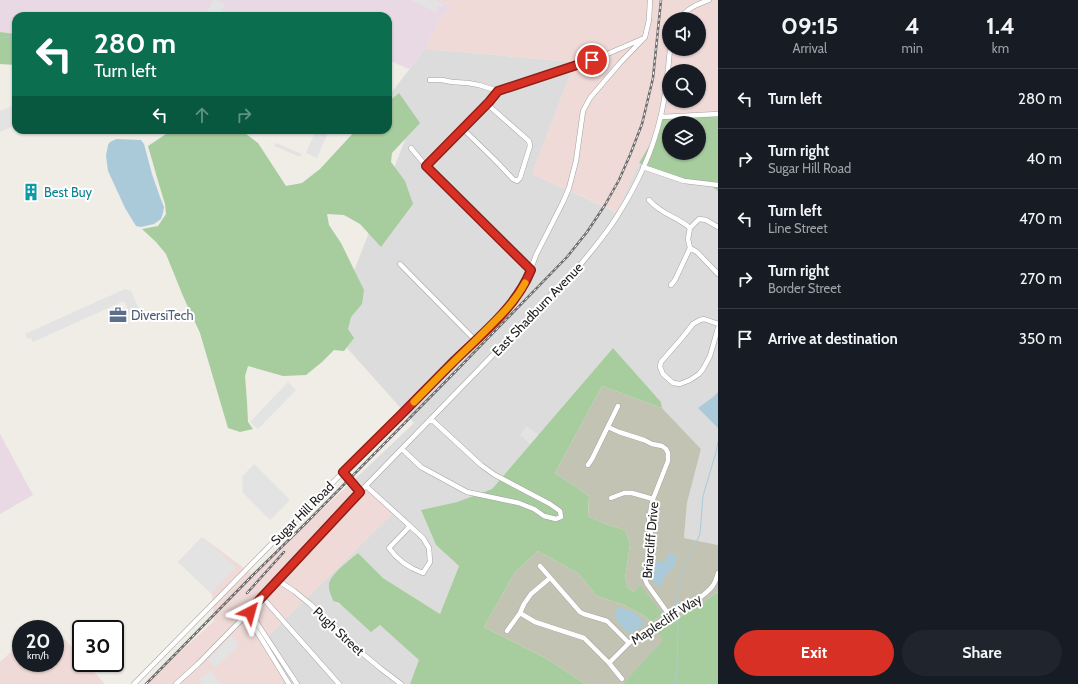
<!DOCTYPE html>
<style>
:root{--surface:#171b24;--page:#20242c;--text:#f1f3f6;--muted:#9ea1a6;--line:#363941;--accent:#d93025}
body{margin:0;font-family:Cabin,sans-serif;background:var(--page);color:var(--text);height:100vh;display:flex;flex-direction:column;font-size:15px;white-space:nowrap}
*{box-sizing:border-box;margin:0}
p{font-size:13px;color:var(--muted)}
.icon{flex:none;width:22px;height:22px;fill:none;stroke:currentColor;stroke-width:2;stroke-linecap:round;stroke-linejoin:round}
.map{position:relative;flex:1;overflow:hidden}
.details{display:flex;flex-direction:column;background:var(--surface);width:360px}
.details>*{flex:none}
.guide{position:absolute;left:12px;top:12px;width:380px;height:122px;border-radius:12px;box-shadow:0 1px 3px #0004;background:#0b6e4f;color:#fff;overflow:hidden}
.buttons{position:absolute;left:662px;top:12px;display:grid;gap:8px}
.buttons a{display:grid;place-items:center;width:44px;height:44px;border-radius:50%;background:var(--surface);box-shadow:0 1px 3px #0004;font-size:20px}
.speed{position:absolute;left:12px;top:620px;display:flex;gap:8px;font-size:20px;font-weight:700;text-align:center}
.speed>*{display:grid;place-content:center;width:52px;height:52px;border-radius:50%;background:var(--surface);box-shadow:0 1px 3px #0004;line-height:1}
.speed small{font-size:10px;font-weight:400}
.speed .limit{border:2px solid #111;border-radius:6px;background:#fff;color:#111}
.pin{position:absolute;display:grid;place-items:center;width:34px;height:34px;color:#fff;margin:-17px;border:2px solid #fff;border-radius:50%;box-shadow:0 1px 4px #0007}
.me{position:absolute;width:44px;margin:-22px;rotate:39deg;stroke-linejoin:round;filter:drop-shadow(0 0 3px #0008)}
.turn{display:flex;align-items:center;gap:14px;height:84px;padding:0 16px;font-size:18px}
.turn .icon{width:52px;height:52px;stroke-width:2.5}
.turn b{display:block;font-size:28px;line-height:34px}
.lanes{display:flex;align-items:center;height:38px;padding:0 16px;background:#0003;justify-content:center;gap:20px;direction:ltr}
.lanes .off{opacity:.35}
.eta{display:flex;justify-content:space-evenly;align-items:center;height:68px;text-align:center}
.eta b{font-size:24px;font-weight:700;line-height:28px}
.cta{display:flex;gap:8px;margin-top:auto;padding:8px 16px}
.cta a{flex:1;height:46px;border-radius:24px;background:var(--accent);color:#fff;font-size:16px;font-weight:700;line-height:46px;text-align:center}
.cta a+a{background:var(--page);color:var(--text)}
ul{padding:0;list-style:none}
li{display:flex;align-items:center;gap:12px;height:60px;padding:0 16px;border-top:1px solid var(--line)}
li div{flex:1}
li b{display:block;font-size:15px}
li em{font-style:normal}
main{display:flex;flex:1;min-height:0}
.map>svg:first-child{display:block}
</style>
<main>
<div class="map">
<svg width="718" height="684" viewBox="0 0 718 684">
<rect width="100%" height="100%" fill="#efede6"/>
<path fill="#dddcdc" d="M425,49L575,62L532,174L616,212L639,163L672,178L711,186L718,191V545L684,538L687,503L701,449L662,408L661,402L613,348L492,489L457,502L421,510L436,545L459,566L440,614L383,578L358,553L333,601L380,625L420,660L410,684H281L283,682L264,640L393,513L355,479L414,423L331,330L410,127L388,106V97Z"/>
<path fill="#efdad7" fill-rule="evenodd" d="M439,0H718V114L662,118L652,141L639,163L617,212L532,174L575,62L425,49L440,19L452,7ZM669,19H699V49H669ZM669,71H699V101H669Z
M355,479L393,513L264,640L283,682L281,684H145L214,621L212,594L178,562L202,537L252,574Z
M47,620L81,657V663H86L105,684H0V662L21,643V663H55V629H37Z"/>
<path fill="#e8d9e4" d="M0,0H439L452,7L440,19L425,49L409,69L388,60V16H16V34L0,32Z
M0,434L33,495L0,514Z"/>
<path fill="#c2c3b2" d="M602,386L662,408L701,449L687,503L684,538L718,545V592L657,632L664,641L622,684H585L547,659L484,627L515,572L538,551L578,573L597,596L624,605L643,615L652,622L661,613L641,587L634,592L628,588L625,579L630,544L625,530L605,524L588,516L589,496L555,473Z"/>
<path fill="#a7cc9e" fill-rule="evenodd" d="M0,32L16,34V65L0,64Z
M399,93L420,123L392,153L391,162L405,181L413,204L381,247L360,224L344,215L327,214L329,225L341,243L364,290L362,304L351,317L348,329L354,338L344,351L334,350L322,362L306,375L283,376L248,366L245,376L247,402L248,422L253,429L240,432L228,428L200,333L183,296L166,254L156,242L142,229L158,226L166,214L165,204L158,181L148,146L172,130H241L258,143L286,186L302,183L320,169L356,130H388V102Z
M718,114V191L711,186L672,178L639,163L652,141L662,118ZM669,123H699V153H669Z
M613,348L661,402L662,408L602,386L555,473L589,496L588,516L605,524L625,530L630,544L625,579L628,588L634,592L641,586L662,613L652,622L643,615L624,605L597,596L578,573L538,551L515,572L484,627L547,659L585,684H410L419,660L380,625L371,632L339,603L333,601C332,596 328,590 329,585C329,575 351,559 358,553L383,578L440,614L459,566L436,545L421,510L457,502L492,489Z
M718,592V684H622L663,641L657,632Z"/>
<path fill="#e3e3e3" d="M213,0H216L225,4L219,16H206Z
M410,0H434L443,4L442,7L438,5L436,12Z
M16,104V125L0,132V111Z
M316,130H329L317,158L306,153Z
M276,143L302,154L300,157L274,146Z
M125,289L131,291L140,311L130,315L124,301L33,342L31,338L28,339L25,334Z
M288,382L296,390L258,429L250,422Z
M527,426L538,435L530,444L520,435Z
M254,464L290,500L270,520L243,493L242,477Z
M202,537L236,567L211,593L178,562Z
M231,636L239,645L215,668L208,660Z
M211,670L221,684H203L199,679Z"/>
<path fill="#aacada" d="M116,139L141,140L144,144L152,174L160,197L164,207L163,213L161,219L154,224L141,227L136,226L125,208L108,171L106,156L108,145L110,142Z
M718,392V428L698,408L713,397Z
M669,552L677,558L675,566L665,576L661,586L654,584L652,577L656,562L665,561Z
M618,607C631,610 637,613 645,624L631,633L627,632L615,618V613Z"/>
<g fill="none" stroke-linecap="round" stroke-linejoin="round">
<path stroke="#aacada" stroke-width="1" d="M0,38L16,36
M676,606L680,578L700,534L703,496L716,452L718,442
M674,684L677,672L678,618"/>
<g stroke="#a3a3a3" stroke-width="5.5">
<path id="minor" d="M680,19C687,8 698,4 709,0
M645,37L649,20L650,0
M430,80H442L452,82L468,83L479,85L498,91
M661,117L718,114
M463,129L494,159L513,179L517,181L520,178L530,146L529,141L487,104
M411,148L426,166L531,270
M426,166L489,102L498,91L605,55L642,39
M643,167L684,181L718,185
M649,200C662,215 676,216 690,228L688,239L690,248
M690,228L699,219L706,220L718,227
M690,248L697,252L718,274
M400,264L475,340
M671,285L675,280L690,248
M718,324L704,319L700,320L693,324L682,338L661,362L660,367L663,374L673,383L680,384L690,380L699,374L703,369L710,356L718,328
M608,427L619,432L644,440L652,444L662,446L666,449L668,453V461L653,499L651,508L649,520L652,544L645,574V579L647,584L670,616
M402,449L421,467L467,492L519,503L534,509L544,516L556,519L561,517L560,511L550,504L495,475L481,465L431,419
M588,465L592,459L618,406
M343,472L360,492
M366,486L410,526
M611,498L624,493H632L653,499
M410,526L423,538L429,548L430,562L423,573C409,568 398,561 389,548Z
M540,566L580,612L584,614L607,621L629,643
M277,580L294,591L310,604L357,649L380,668L401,684
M262,597L339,684
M249,611L297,684
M520,613L535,622L584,638L609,663L622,679
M246,615L264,643L289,684
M507,631L520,613L524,604L531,594L550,578
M609,663L629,643L643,632L702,596C711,589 715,585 718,573
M134,684L287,528L507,309L521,290L528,277L536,255L563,202L569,188L576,161L583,111L590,98L620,63L645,37
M176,684L198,664L246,615L355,497L581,264C593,249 606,234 616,218C636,187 653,151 661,115C666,94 668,71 670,49"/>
</g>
<use href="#minor" stroke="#fff" stroke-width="4.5"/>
<g stroke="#6d6d6d" stroke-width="2.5">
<path id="rail" d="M247,593L284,552
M146,684L251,577L306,523L456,371L567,257L587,232L605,205L619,180L630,155L642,124L653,78L661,0"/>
</g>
<use href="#rail" stroke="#fff" stroke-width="1" stroke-dasharray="3" stroke-linecap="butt"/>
</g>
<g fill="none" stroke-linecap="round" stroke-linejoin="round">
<g stroke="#8d1f18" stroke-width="10">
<path id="route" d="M250,612L249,611L360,492L343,472C381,435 418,398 455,360C483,333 516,307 531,270L426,166L489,102L498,91L592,60"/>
</g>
<use href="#route" stroke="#d93025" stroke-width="7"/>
<path stroke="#f59e0b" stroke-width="7" d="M414,402C434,381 454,361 475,341C493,322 513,306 525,283"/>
</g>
<defs>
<g id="building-bare" transform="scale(1.38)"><path d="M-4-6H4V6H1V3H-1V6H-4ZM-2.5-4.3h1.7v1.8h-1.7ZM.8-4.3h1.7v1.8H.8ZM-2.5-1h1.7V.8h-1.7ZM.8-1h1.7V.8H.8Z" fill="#0f9aa8" stroke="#fff" stroke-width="2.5" paint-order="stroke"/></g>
<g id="office-bare" transform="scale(1.38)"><path d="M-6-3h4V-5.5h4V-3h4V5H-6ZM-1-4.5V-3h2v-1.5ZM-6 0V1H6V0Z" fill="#5c6f8a" stroke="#fff" stroke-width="2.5" paint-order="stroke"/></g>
</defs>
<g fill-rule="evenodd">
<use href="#building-bare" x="31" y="192"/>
<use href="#office-bare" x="118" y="315"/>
</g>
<g text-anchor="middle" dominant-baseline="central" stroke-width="4" stroke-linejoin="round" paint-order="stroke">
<g font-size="13" fill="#0d838f" stroke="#fff" text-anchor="start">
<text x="44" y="192">Best Buy</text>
</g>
<g font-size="13" fill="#1f1f1f" stroke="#fff">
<text transform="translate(537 309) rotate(-46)">East Shadburn Avenue</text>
<text transform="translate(302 513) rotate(-45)">Sugar Hill Road</text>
<text transform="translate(650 540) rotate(-85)">Briarcliff Drive</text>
<text transform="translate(666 619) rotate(-33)">Maplecliff Way</text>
<text transform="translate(339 631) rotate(43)">Pugh Street</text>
</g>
<g font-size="13" fill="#4e5e75" stroke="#fff" text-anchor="start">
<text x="131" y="315">DiversiTech</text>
</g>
</g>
</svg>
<div class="buttons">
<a><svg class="icon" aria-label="sound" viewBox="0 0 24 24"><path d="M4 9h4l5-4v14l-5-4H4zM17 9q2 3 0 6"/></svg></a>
<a><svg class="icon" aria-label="search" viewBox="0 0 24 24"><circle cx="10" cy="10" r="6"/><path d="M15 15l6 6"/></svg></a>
<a><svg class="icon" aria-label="layers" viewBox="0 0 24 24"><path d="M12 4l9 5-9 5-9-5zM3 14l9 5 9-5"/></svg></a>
</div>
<div class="speed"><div>20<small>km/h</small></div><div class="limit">30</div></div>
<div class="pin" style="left:592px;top:60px;background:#d93025"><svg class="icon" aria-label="arrive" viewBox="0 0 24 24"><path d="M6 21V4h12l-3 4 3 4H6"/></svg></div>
<svg class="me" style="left:250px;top:612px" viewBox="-20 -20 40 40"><path d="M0-17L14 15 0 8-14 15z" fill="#d93025" stroke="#fff" stroke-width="4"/></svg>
<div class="guide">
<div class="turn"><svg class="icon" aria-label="left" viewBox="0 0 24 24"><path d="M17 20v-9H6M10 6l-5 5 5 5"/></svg><div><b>280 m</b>Turn left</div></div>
<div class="lanes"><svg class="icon" aria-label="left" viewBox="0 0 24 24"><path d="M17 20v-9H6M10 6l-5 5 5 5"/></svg><svg class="icon off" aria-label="ahead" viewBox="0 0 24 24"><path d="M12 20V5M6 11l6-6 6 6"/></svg><svg class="icon off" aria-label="right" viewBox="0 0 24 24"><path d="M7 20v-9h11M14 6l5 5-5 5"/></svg></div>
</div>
</div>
<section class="details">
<div class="eta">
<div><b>09:15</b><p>Arrival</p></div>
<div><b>4</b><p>min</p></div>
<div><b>1.4</b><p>km</p></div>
</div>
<ul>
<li><svg class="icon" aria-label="left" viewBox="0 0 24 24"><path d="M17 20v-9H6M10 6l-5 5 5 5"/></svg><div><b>Turn left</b></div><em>280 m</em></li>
<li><svg class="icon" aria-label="right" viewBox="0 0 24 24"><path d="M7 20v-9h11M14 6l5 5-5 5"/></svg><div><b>Turn right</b><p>Sugar Hill Road</p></div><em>40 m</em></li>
<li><svg class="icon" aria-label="left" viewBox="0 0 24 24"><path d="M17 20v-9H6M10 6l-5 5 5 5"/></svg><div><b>Turn left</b><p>Line Street</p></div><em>470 m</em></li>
<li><svg class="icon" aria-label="right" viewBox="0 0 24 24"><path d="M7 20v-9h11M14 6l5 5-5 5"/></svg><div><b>Turn right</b><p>Border Street</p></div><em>270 m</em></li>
<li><svg class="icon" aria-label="arrive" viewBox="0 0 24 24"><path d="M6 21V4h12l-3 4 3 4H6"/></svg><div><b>Arrive at destination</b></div><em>350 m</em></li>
</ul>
<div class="cta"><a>Exit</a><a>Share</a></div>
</section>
</main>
